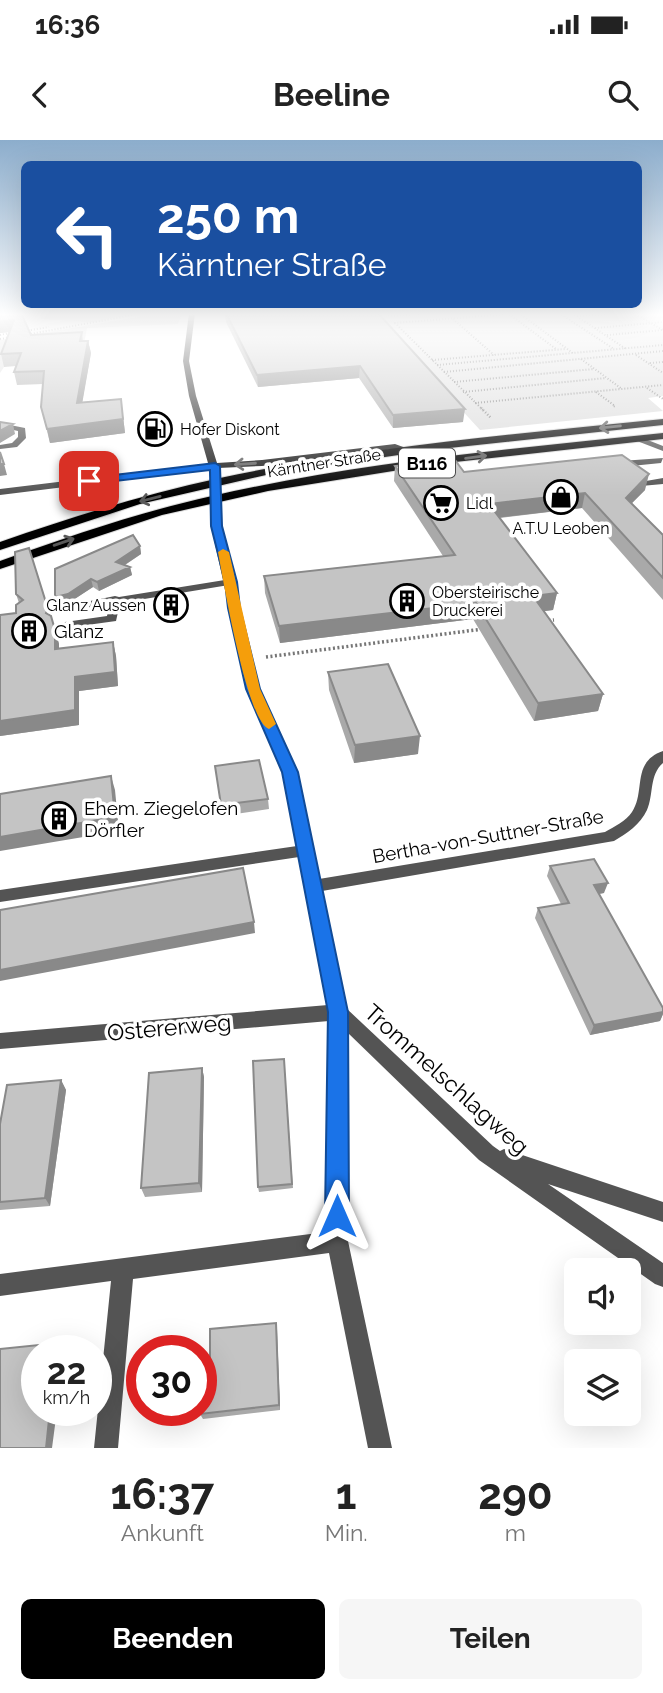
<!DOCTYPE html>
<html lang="de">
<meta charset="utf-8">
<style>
:root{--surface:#fff;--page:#f6f6f6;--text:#222;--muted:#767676;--accent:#000}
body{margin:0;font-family:Raleway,sans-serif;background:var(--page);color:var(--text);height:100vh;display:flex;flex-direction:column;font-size:26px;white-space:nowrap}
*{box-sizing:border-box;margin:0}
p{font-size:23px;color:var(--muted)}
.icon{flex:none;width:38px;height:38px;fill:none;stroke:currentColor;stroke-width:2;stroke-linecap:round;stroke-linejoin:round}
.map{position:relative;height:1308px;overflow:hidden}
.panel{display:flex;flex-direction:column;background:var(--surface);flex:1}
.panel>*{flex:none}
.top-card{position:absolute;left:21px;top:21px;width:621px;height:147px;border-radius:10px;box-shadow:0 7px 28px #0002;background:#1a4fa0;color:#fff;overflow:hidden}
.buttons{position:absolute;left:564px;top:1118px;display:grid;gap:14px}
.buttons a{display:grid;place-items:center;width:77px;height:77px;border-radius:10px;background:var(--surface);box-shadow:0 7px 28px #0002;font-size:35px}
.speed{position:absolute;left:21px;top:1195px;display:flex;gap:14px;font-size:35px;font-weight:700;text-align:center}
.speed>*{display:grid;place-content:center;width:91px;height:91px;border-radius:50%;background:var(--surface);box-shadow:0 7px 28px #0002;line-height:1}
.speed small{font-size:18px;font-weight:400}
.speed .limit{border:10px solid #d22;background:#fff;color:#111}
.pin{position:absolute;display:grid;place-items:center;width:60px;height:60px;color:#fff;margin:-30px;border-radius:14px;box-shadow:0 4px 10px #0006}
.me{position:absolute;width:77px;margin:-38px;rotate:0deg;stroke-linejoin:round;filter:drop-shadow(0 0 5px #0008)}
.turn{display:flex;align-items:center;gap:24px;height:147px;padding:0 21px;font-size:32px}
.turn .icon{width:91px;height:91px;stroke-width:2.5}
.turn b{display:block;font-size:49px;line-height:60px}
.eta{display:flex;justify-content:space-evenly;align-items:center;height:119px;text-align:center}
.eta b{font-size:42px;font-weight:700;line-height:49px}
.button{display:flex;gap:14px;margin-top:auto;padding:14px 21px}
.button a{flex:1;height:80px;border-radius:10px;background:var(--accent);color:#fff;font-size:28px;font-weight:700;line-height:80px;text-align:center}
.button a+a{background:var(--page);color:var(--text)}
.status{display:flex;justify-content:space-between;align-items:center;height:49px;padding:0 35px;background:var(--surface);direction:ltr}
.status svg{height:19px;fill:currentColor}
header{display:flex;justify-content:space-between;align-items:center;height:91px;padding:0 21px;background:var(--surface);font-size:32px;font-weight:700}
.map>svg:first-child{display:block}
</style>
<div class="status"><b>16:36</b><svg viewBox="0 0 49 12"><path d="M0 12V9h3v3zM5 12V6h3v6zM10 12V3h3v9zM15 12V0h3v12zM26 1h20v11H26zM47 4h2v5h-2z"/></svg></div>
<header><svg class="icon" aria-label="back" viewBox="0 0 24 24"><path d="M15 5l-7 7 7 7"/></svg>Beeline<svg class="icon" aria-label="search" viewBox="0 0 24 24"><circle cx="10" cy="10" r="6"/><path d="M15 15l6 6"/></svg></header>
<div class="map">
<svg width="663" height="1308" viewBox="0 0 663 1308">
<rect width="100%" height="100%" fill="#fff"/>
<path fill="#dbdbdb" d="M42,173H138L92,182L41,179Z
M162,173L182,174L178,184L87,188L84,204L4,227L0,233V200Z
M373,173H663V256L648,258L663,271L480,290Z"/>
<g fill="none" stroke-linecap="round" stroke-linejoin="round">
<g stroke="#dbdbdb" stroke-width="2">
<path id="primary" d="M663,279V285L440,309L275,333L140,364L0,410V402C72,377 145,354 220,338C366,307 515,294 663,279Z
M663,293V299L437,324L268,351L162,375L0,429V421C70,396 140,372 212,356C360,322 512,309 663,293Z"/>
</g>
<path stroke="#767676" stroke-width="2" stroke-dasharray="1 2" stroke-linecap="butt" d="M386,173L390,176L431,173
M519,173L574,214
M559,173L614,209
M572,173L626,209
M633,173L663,190
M509,174L556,209
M577,176L618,173
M453,179L494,215
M595,188L663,182
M25,191L49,187
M0,195L13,192
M25,195L143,173
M607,195L663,190
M0,199L13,197
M636,215L663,233
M581,219L622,249
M432,220L566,209
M650,223L663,222
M437,225L663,205
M444,232L663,211
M454,242L594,229
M647,248L663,259
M463,252L606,238
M596,252L615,266L612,267
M475,263L663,245
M483,270L395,183L521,173"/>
<path stroke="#767676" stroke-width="2.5" stroke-dasharray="1 2" stroke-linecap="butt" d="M481,268L491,278"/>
<path stroke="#767676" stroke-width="3.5" stroke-dasharray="2 2.5" stroke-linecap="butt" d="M544,481L554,480
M266,517L483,489"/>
<path fill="#545454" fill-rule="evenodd" d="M0,283L25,288L26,298L17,307L0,309V305L12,303L18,297V291L0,287Z
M640,297L663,306V311L637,301V297Z
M663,318L661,323L621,327L617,324L621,321Z
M630,332H636L646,341L663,338V344L641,346L630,336Z
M231,439L235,440V444L120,463L116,481L58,489L52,486L58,483L107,476L109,465L59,473L55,472V468L115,456L119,457Z"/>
<path fill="#545454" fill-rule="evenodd" d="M215,323L218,324V328L0,355V349Z
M216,355L221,358V386L259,549L297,632L319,739L605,692C614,687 626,681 632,672C646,651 631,622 663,611V623C649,635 654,654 647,670C640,685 627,693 614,701L322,751L346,868L493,1006L500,1011L504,1009L663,1062V1082L548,1044L663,1123V1147L655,1144L479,1020L347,892L348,1101L392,1308H368L329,1113L133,1139L118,1308H94L111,1141L0,1156V1134L326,1092L329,881L0,909V893L328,865L299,717L0,762V750L297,706L283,632L247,549L211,386V358Z"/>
<path fill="#212121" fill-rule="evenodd" d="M189,173H195L189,221L196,256L217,323L262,320L395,304L414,311L410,313L394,309L262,326L218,328L221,358L213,360L208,323L189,256L183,221Z"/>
<use href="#primary" fill="#000" fill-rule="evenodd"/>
</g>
<path fill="#a9a9a9" d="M0,173L31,195L82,192L83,201H88L91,213L82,262L121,259L125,293L50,303L41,267L43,244L17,245L14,232L16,226L4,227L1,214L9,192L0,193Z
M225,173H378L463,282L393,288L359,238L258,247L226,182Z
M395,326L464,332L645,350L631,364L663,395V460L582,368L500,378L557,453L553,470L544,471L603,554L598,571L534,581L473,479L280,503L265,453L264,436L443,416L394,341Z
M140,406L141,414L125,425L130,427L132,435L99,451L93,447L70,462L57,465L55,457Z
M29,408L55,490L59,504V509L113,502L116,516L118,546L79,551V585L0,596V475L16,473L19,463L16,454Z
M328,532L418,614L354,623L329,550Z
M215,626L268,659L269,669L222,676Z
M550,726L604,753L599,754L663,868V874L660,881L590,895L535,778L538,768L561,764L547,736Z
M284,919L293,1048L259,1052L258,1047Z
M202,928L204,937L202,1052L145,1057L141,1048Z
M61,940L66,950L50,1066L0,1070V984Z
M276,1183L280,1270L203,1279L200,1274L210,1230Z"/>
<path fill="#898989" d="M14,180L17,191L0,193V181Z
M88,201L91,213L80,276L77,263Z
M360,226L359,238L258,247L257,235Z
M121,259L125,293L50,303L47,289Z
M465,269L463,282L393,288V275Z
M13,284L15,294L0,303V291Z
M0,324H4L7,335L0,336Z
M649,334L645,350L622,373L626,358Z
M585,353L582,368L487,379L489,364Z
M140,406L141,414L117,430L116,422Z
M130,427L132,435L99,451L97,442Z
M91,439L93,447L70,462L57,465L55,457Z
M557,453L553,470L530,473L533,456Z
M476,463L473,479L280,503L279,486Z
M55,490L59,504V523L55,509Z
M113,502L116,516L118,546L79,551V585L0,596V581L75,537Z
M603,554L598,571L534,581L538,563Z
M420,596L418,614L354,623L355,605Z
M111,636L115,650L119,691L0,711V697Z
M608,743L604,753L591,755L594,745Z
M254,782L255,793L0,841V830Z
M663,872V874L660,881L590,895L594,885Z
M202,928L204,937L202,1052L199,1043Z
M61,940L66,950L50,1066L45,1058Z
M276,1183L277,1189L280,1270L279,1265Z
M58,1203L64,1209L63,1211H57Z
M50,1270H57L52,1308H46Z"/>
<path fill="#c4c4c4" stroke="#898989" stroke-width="2" d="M0,173H21L31,195L82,192L80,201H88L77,263L121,259L123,279L47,289L41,267L44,231L14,232L21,213L1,214L14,180L0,181Z
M226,173H378L465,269L393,275L360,226L257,235Z
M0,282L13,284L0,291Z
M0,312L4,324H0Z
M622,315L649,334L626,358L663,395V438L585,353L489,364L557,453L533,456L603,554L538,563L476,463L279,486L264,436L455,415L395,326L455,320L464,332Z
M133,395L140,406L116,422L130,427L97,442L91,439L68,454L55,457V429Z
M29,408L48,469L46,473L51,476L55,490V509L113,502L115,532L75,537V570L0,581V475L16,473V465L23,460L16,454L15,412Z
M388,524L420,596L355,605L328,532Z
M259,620L268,659L221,665L215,626Z
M111,636L115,677L0,697V654Z
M594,719L608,743L594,745L663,868V872L594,885L538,768L569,763L550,726Z
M243,728L254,782L0,830V770Z
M284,919L292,1044L258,1047L253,921Z
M202,928L199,1043L141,1048L149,933Z
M61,940L45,1058L0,1062V984L7,945Z
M276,1183L279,1265L200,1274V1270H201V1230H210V1189Z
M58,1203L57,1211H37V1270H50L46,1308H0V1209Z"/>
<defs><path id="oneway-shaft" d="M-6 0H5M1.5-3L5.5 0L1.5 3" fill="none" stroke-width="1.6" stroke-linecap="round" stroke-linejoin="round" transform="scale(1.75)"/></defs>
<g stroke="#595959">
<use href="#oneway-shaft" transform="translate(610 287) rotate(174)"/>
<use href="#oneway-shaft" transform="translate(476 317) rotate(-7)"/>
<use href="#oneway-shaft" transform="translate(150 359) rotate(166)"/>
<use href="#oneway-shaft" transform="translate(64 402) rotate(-19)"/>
</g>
<use stroke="#646464" href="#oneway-shaft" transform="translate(245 324) rotate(176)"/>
<linearGradient id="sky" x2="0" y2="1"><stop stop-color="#8cadcc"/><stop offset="0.49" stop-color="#fff"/><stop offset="1" stop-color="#fff" stop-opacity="0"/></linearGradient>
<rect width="663" height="356" fill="url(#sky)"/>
<path fill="#1a73e8" stroke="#114b97" stroke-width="2" d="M215,323L220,326L222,386L237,442L240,468L260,549L298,632L348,872L349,1076L346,1084L337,1087L329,1084L325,1076L328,872L282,632L246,549L228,468L225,442L211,386L210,330L89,344L84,341L89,338Z"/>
<path fill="#f59e0b" d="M223,409L229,412L260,549L276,584L269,589C247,582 223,439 218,412Z"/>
<defs>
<g id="fuel-ring" transform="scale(1.75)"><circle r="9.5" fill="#fff" stroke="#000" stroke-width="1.5"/><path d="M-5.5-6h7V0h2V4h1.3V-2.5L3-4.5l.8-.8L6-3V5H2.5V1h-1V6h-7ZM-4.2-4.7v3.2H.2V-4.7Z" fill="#000"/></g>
<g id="shop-ring" transform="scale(1.75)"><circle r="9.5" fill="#fff" stroke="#000" stroke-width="1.5"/><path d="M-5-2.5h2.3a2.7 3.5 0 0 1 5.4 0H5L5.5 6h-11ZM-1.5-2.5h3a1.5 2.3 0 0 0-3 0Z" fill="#000"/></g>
<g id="supermarket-ring" transform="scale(1.75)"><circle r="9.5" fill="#fff" stroke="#000" stroke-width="1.5"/><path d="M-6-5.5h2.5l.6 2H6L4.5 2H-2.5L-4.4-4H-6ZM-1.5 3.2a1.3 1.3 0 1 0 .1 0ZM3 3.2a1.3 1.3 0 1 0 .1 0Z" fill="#000"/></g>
<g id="building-ring" transform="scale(1.75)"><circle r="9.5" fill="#fff" stroke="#000" stroke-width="1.5"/><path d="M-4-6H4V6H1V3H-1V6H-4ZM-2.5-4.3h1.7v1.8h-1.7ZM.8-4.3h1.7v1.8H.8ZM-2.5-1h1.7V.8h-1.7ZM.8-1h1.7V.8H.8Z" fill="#000"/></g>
</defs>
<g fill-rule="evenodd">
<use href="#fuel-ring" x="155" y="289"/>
<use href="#shop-ring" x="561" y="357"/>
<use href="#supermarket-ring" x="441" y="363"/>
<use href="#building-ring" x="407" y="461"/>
<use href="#building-ring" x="171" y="465"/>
<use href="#building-ring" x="29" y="491"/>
<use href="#building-ring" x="59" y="679"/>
</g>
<g text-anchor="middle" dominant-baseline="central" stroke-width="7" stroke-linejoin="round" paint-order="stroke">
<g font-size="16" fill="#000" stroke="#fff" text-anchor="start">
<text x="180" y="289">Hofer Diskont</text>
<text x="466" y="363">Lidl</text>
<text x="561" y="388" text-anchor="middle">A.T.U Leoben</text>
<text x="432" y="452">Obersteirische<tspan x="432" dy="18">Druckerei</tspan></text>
<text x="146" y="465" text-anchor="end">Glanz Aussen</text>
</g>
<g font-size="16" fill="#000" stroke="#fff">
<text transform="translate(324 323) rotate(-9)">Kärntner Straße</text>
</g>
<rect fill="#fff" stroke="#4c4c4c" stroke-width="2" x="399" y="308.5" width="56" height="29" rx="5"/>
<g font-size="18" font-weight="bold" fill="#000">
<text x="427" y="323">B116</text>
</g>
<g font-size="19" fill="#000" stroke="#fff" text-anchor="start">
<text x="54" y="491">Glanz</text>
<text x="84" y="668">Ehem. Ziegelofen<tspan x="84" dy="22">Dörfler</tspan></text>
</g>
<g font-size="19" fill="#000" stroke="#fff">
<text transform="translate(488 696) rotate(-10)">Bertha-von-Suttner-Straße</text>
</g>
<g font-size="23" fill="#000" stroke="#fff">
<text transform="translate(169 887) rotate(-5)">Ostererweg</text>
<text transform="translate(447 939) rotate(42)">Trommelschlagweg</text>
</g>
</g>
</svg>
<div class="buttons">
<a><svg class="icon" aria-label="sound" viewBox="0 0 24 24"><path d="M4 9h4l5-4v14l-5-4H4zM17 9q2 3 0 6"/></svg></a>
<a><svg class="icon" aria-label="layers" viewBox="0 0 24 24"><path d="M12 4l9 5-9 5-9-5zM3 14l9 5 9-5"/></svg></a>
</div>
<div class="speed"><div>22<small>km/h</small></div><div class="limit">30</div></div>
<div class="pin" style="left:89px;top:341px;background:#d93025"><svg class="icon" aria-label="arrive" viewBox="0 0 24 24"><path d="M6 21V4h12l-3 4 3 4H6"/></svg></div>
<svg class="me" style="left:337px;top:1076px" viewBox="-20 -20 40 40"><path d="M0-17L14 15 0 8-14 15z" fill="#1a73e8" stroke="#fff" stroke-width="4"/></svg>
<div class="top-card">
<div class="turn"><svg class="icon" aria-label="left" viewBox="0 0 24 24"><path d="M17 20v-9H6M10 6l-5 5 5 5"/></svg><div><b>250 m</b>Kärntner Straße</div></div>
</div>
</div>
<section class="panel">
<div class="eta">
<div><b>16:37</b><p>Ankunft</p></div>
<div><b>1</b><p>Min.</p></div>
<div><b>290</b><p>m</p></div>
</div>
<div class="button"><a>Beenden</a><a>Teilen</a></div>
</section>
